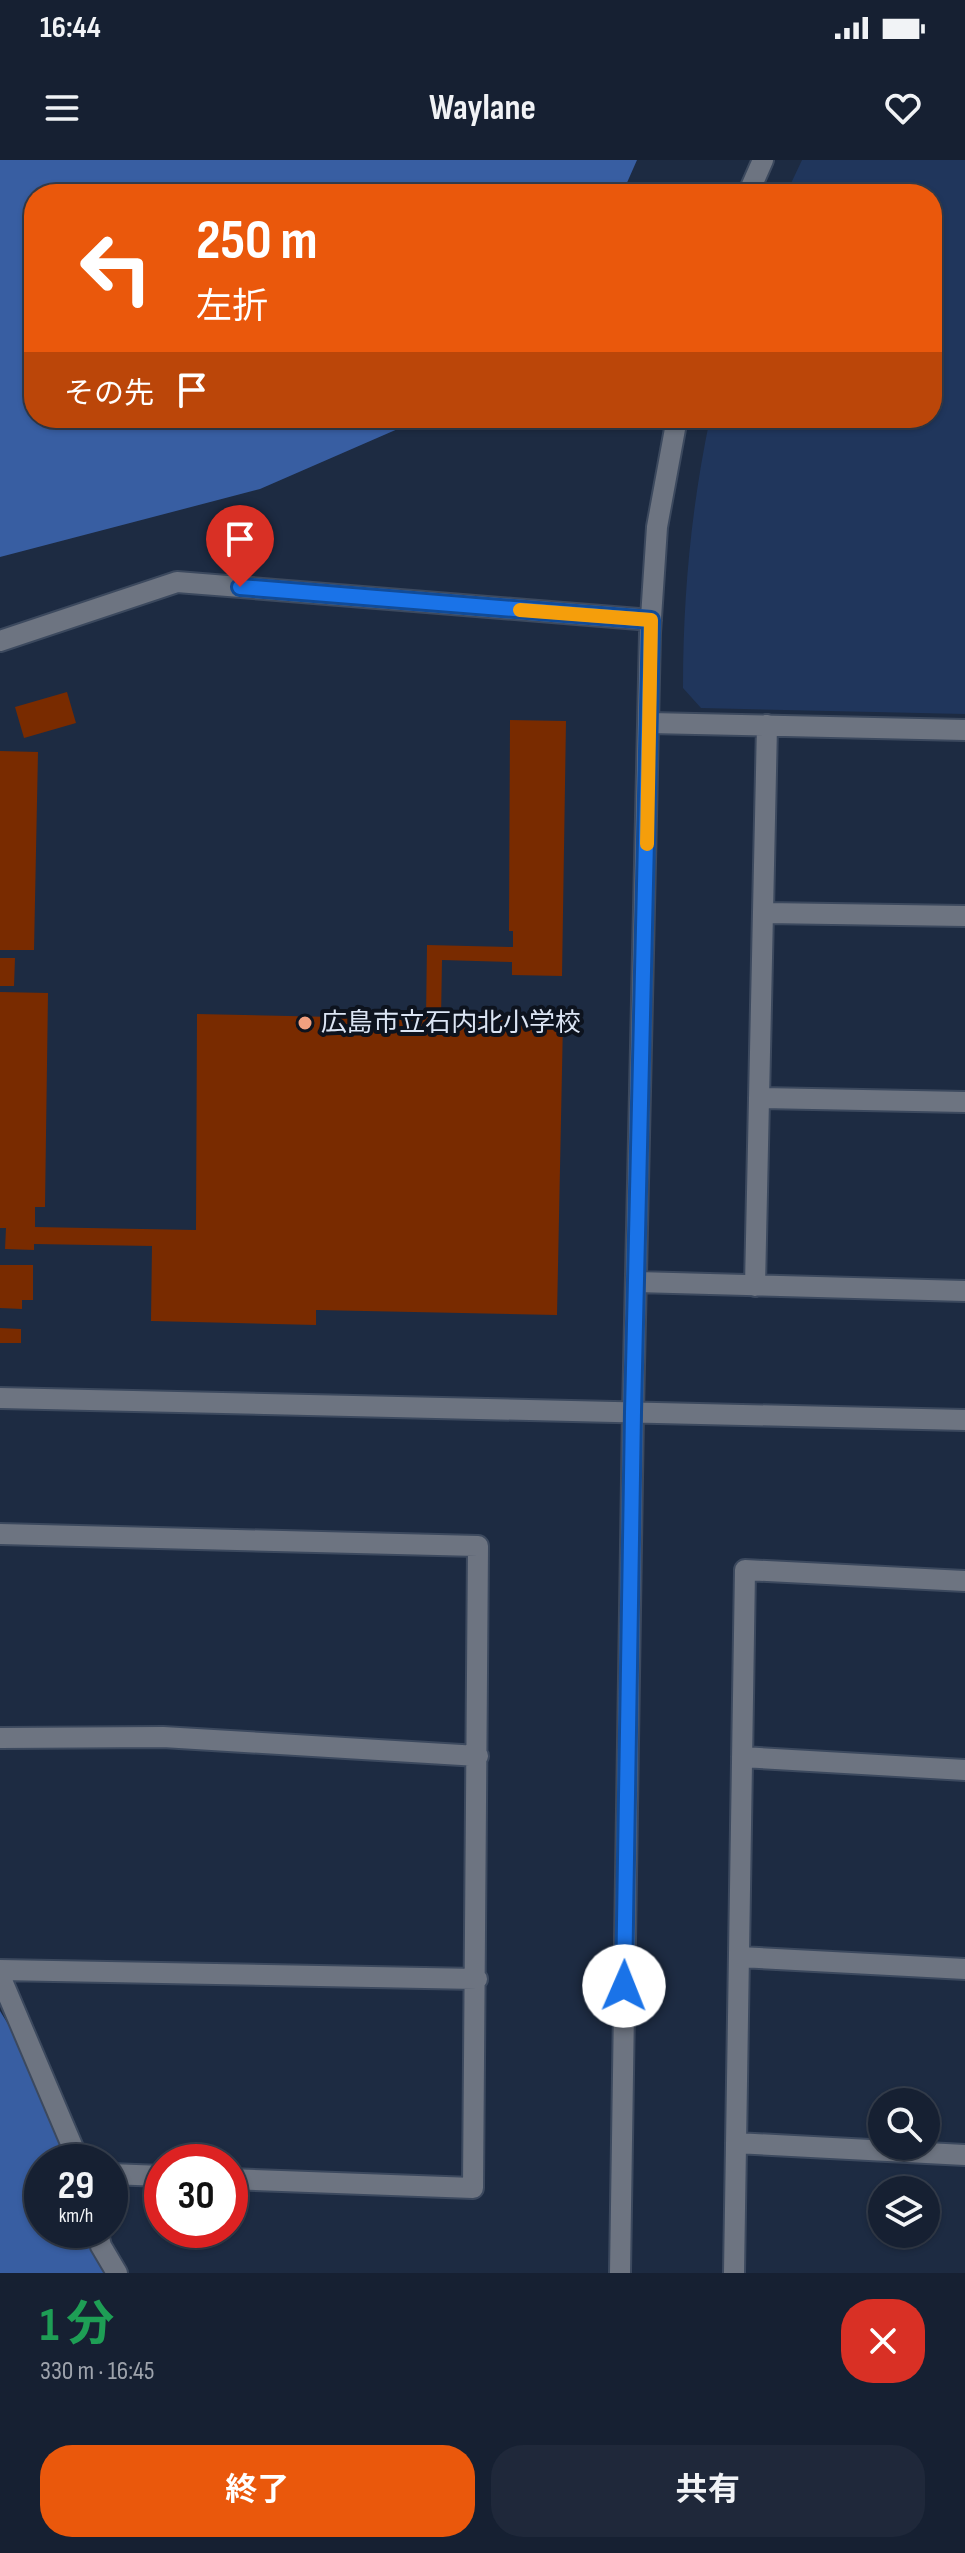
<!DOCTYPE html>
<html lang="ja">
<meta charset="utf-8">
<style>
:root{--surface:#162032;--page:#1f283a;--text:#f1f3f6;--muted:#9ea3ac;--line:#353e4d;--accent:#ea580c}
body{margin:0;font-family:"Sofia Sans Condensed","Noto Sans JP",sans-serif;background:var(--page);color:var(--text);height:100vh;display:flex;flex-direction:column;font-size:30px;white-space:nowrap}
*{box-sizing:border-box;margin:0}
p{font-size:26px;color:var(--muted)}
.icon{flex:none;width:44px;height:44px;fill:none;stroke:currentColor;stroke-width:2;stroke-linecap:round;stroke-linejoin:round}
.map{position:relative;height:2113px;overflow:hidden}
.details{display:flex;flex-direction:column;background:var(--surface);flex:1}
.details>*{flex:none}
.banner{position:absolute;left:24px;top:24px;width:918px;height:244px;border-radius:32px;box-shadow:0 2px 6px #0004,0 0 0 2px var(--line);background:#ea580c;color:#fff;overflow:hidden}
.tools{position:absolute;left:868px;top:1928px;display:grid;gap:16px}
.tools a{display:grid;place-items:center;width:72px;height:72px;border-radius:50%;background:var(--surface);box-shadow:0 2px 6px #0004,0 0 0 2px var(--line);font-size:40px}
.speed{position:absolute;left:24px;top:1984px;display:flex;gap:16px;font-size:40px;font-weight:700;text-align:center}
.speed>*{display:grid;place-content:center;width:104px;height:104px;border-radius:50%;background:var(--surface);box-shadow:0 2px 6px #0004,0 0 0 2px var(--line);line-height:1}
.speed small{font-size:20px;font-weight:400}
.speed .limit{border:12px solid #d22;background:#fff;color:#111}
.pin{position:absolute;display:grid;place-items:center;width:68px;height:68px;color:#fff;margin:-82px -34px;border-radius:50% 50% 50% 0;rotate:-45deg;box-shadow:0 0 8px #0007}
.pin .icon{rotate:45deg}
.me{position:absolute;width:88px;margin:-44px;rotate:1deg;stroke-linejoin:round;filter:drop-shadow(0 0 6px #0008)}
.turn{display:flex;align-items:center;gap:28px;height:168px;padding:0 40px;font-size:36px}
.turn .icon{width:104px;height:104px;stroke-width:2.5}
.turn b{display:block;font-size:56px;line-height:68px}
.then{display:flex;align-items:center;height:76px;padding:0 40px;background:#0003;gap:16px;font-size:30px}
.round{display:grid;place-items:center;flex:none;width:84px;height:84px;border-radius:32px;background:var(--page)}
.head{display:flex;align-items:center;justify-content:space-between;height:136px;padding:0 40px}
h1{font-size:48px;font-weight:700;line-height:60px;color:#1e9e55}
.button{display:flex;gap:16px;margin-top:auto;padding:16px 40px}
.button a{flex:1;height:92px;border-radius:32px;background:var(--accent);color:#fff;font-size:32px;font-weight:700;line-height:92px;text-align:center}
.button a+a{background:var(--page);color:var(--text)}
.status{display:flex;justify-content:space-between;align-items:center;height:56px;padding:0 40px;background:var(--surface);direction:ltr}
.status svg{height:22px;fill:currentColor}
header{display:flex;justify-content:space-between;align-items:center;height:104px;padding:0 40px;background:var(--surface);font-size:36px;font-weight:700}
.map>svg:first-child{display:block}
</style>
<div class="status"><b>16:44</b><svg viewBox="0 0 49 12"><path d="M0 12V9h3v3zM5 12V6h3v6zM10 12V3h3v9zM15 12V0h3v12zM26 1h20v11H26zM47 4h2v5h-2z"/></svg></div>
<header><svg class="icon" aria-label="menu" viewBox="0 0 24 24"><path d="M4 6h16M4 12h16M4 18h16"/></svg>Waylane<svg class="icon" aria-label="heart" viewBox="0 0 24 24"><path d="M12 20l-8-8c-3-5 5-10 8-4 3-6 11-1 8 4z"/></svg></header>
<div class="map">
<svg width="965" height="2113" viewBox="0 0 965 2113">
<rect width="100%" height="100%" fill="#1d2b42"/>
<path fill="#20365c" d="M802,0H965V554L701,548L683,528C683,436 691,349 710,258H932V34H786Z"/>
<path fill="#385ea2" d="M0,0H637L622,34H34V258H423L260,329L0,397Z
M0,1851L61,1950L72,2002H42V2070H86L90,2087L106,2113H0Z"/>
<path fill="#792b00" d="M67,532L76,563L24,578L15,547Z
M510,560L566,561L562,816L512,815V802L442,800L441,859L563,861L557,1155L316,1150V1165L151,1161L152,1086L34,1084V1090L5,1089L6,1068H0V832L48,833L45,1047H35V1067L196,1070L197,854L426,859L427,785L513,787V771H509Z
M0,591L38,592L34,790H0Z
M0,798H15L14,826H0Z
M0,1105H33V1140H22V1149L0,1148Z
M0,1168L21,1169V1183H0Z"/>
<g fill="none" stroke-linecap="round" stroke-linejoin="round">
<g stroke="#3c495e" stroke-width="24">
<path id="minor" d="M748,34L763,0
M0,481L177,422L651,460
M650,563L965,570
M766,753L965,756
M760,938L965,942
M637,1122L965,1131
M755,1126L767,565
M0,1238L965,1260
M0,1374L478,1386L473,2028L230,2019
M0,1578L163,1577L478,1596
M742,1597L965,1610
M739,1797L965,1809
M0,1810L477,1819
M0,1816L79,2002
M736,1983L965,1995
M110,2014L162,2016
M97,2070L101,2086L117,2113
M620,2113L633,1252L650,473L657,367L677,258
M734,2113L745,1410L965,1421"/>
</g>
<use href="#minor" stroke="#6d7481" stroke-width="20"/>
</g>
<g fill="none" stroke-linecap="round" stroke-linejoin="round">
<g stroke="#114b97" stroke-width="20">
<path id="route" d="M240,427L651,460L633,1252L624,1826"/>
</g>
<use href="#route" stroke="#1a73e8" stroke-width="14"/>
<path stroke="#f59e0b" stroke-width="14" d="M520,450L651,460L647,684"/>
</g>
<circle fill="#f2a07f" stroke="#0d131e" stroke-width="3" cx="305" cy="863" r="8"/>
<g text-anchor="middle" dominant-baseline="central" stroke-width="8" stroke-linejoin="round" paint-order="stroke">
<g font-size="26" fill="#dce5f4" stroke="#0d131e" text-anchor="start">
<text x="321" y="863">広島市立石内北小学校</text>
</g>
</g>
</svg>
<div class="tools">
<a><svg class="icon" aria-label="search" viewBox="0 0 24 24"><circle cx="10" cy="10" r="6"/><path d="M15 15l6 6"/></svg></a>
<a><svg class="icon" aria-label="layers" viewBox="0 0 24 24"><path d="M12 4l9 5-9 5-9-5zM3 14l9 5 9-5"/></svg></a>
</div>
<div class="speed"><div>29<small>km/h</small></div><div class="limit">30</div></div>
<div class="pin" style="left:240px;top:427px;background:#d93025"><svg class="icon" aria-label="arrive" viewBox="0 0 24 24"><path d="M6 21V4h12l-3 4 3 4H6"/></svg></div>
<svg class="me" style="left:624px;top:1826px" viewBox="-20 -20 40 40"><circle r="19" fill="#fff"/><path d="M0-13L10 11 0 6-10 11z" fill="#1a73e8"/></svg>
<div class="banner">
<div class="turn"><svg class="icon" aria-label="left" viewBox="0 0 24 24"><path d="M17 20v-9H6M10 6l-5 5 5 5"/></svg><div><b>250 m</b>左折</div></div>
<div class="then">その先<svg class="icon" aria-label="arrive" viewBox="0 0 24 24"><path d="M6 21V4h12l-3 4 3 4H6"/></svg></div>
</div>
</div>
<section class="details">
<div class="head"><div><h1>1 分</h1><p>330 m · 16:45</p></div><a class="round" style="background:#d93025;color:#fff"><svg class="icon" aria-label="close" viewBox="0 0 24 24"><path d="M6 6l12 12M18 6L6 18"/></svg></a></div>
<div class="button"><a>終了</a><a>共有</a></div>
</section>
